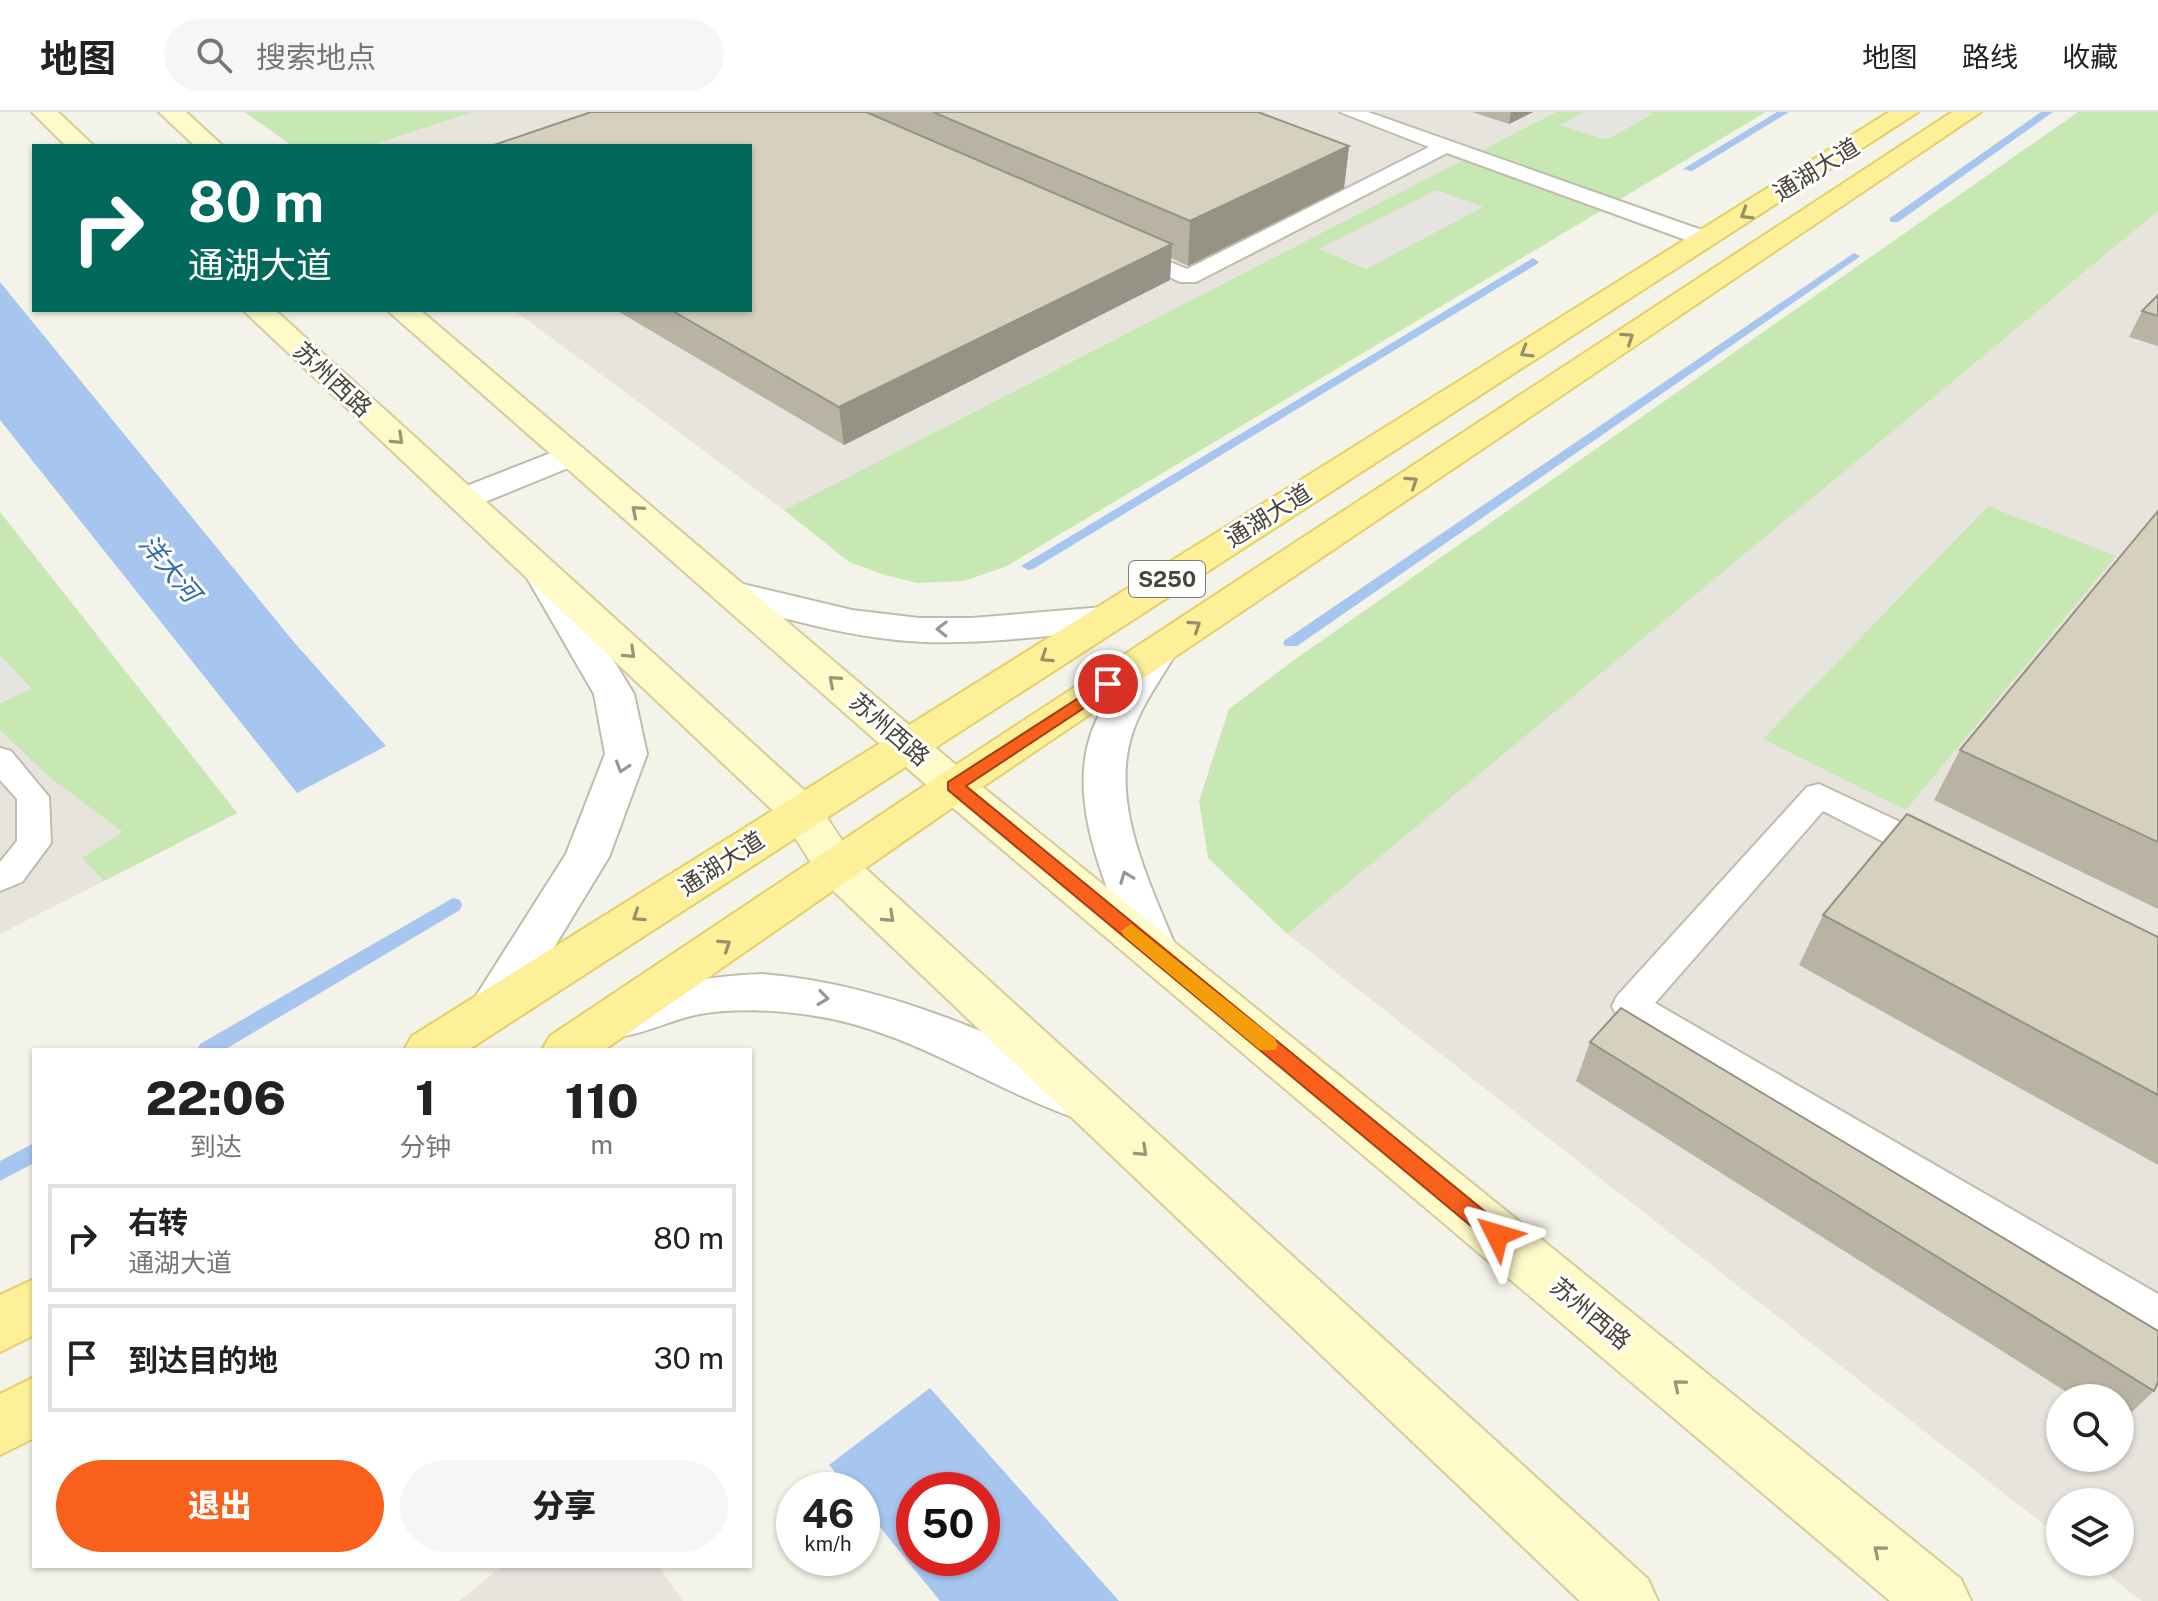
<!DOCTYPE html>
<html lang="zh">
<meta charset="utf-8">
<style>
:root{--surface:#fff;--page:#f6f6f6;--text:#222;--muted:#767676;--line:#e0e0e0;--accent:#f8601c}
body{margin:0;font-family:"Public Sans","Noto Sans SC",sans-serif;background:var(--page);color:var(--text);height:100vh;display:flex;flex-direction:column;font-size:30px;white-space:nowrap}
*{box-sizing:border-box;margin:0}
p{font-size:26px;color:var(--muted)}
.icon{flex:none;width:44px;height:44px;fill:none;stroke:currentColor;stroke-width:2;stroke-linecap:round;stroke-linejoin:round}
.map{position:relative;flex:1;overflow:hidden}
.side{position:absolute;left:32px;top:936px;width:720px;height:520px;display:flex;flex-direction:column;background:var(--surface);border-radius:0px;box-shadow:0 2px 6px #0004}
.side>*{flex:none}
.banner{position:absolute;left:32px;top:32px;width:720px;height:168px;border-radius:0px;box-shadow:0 2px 6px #0004;background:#00695c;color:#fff;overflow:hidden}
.tools{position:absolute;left:2046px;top:1272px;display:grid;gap:16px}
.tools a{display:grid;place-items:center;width:88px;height:88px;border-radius:50%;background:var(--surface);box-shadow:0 2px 6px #0004;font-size:40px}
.speed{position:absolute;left:776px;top:1360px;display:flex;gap:16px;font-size:40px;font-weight:700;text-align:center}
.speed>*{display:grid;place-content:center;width:104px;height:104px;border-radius:50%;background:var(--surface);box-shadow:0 2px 6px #0004;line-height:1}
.speed small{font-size:20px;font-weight:400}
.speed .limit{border:12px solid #d22;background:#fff;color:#111}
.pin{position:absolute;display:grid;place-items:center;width:68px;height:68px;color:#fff;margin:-34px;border:4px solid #fff;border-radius:50%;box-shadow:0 2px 8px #0007}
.me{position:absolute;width:88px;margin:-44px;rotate:310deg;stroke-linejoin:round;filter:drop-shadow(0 0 6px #0008)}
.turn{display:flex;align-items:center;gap:28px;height:168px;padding:0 24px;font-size:36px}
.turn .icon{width:104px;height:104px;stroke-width:2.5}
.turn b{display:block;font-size:56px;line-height:68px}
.eta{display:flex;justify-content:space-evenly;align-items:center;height:136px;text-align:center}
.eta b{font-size:48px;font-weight:800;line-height:56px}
.action{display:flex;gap:16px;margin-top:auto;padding:16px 24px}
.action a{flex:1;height:92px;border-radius:48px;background:var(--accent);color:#fff;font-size:32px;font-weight:800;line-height:92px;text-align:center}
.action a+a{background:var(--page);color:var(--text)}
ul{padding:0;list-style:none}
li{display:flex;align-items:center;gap:24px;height:108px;margin:0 16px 12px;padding:0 8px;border:4px solid var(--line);border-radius:0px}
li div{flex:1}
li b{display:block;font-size:30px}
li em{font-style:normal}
header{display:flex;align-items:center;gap:48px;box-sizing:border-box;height:112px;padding:0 40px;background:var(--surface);border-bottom:2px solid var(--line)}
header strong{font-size:38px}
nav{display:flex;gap:44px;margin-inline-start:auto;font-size:28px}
.search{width:560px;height:72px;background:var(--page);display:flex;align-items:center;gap:20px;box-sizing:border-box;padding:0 28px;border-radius:44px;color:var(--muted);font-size:30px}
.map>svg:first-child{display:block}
</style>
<header>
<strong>地图</strong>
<div class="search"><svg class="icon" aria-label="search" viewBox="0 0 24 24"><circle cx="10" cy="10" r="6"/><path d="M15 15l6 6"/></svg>搜索地点</div>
<nav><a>地图</a><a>路线</a><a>收藏</a></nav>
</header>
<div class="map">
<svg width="2158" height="1489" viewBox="0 0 2158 1489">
<rect width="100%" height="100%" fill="#f4f3e9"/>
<path fill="#e7e4dd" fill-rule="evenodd" d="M245,0H1556L784,398L514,198H750V34H292Z
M2158,99V1489H2142L2092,1450H2120V1390H2060V1425L1287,822ZM2060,1286H2120V1346H2060Z
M0,400L237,701L0,822Z
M502,1454H658L683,1489H459Z"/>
<path fill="#c7e8b2" d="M245,0H473L368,34H292Z
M1556,0H1766L1007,454L964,469L917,471L885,463L849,450L784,398Z
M2078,0H2158V99L1287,822L1208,746L1199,689L1229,597L1294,548Z
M1988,394L2116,444L1906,698L1763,627Z
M0,400L237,701L104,769L82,746L123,720L48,664L0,618V591L31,577L0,543Z"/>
<path fill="#e6e4e0" d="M1585,0H1646L1653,2L1606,28L1560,13Z
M1437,78L1483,95L1366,157L1319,137Z
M0,543L31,577L0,591Z"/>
<path fill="#a6c6f0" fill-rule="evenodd" d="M0,170L293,529L386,634L297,681L0,308Z
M930,1276L1119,1489H940L862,1393V1378H850L829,1353ZM914,1378H982V1446H914Z"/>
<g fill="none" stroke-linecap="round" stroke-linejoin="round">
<path fill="#a6c6f0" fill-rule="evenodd" d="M1777,0H1789L1692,59L1683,57Z
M2041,0H2053L1898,110H1890V106Z
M1854,141L1860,144L1858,146L1297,534H1285L1283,531L1285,528Z
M1533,146L1539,150L1537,152L1033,457L1028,458L1021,454Z
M453,786L460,788L462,793L460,798L224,938H197L200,932Z
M34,1031V1051L0,1069V1049Z"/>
<g stroke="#c0bcab" stroke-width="4">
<path id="service" d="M1340,0H1368L1713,122L1716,127L1705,133L1697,132L1447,41L1196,170H1180L1116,139L1127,132L1187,157L1429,35Z
M0,636L11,639L49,685L51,731L22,770L0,779V750L17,729V687L0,668Z
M1819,672L1945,731L1950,740L1945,749L1933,752L1921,749L1823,699L1655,891L2158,1182V1225L2143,1219L1617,904L1612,894L1617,884L1807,675Z"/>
</g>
<g stroke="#c0bcab" stroke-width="4">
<path id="tertiary" d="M571,333L583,336L588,343L583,350L475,394L463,397L451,394L446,387L451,380Z
M541,448L554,451L634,582L647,642L609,745L508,911L491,917L474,911L467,898L566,742L605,642L594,582L523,459L528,451Z
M730,469L852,498L919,506H972L1104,495L1117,499L1123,507L1117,515C1092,522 1064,522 1038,525C991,529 944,533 897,528C836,522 776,504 717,488L711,480L717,472Z
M1159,526L1173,529L1178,538C1163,564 1143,590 1133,619C1108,691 1151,773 1177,838L1170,850L1154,856L1138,850L1131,838C1106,772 1066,690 1092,619C1104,587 1127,558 1145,529Z
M762,862C883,872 988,920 1096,971L1103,986L1096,1001L1078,1007C986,975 908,917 810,903C774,898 735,896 700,902C665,908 628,933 594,922L587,909L594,896C653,876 700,864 762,862Z"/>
</g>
<g stroke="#d4cd99" stroke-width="4">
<path id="secondary" d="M32,0H58L94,34H66Z
M159,0H186L223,34H195Z
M243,198H275L816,689L853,745L1648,1467L1658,1489H1580L821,767L786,711Z
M387,198H420L969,664L1961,1467L1971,1489H1890L939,684Z"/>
</g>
<g stroke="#e3d168" stroke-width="4">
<path id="primary" d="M1889,0H1918L468,938H404L412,924Z
M1952,0H1981L969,684L604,938H542L550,924L939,664Z
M34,1167V1223L0,1240V1183Z
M34,1265V1326L0,1343V1282Z"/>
</g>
<use href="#service" fill="#fff" fill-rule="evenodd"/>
<use href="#tertiary" fill="#fff" fill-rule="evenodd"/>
<use href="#secondary" fill="#fefac9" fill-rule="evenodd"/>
<use href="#primary" fill="#fdf099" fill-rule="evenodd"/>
</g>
<path fill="#b8b3a3" d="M591,0H1258L1349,34L1344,76L1188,154L1171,146L1170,168L844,333L616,198H750Z
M1472,0H1533L1509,12Z
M2158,183V234L2129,225L2142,199Z
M2158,399V797L1934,688L1960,638Z
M1823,803L2158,825V1053L1799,853Z
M1590,930L2154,1279L2120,1311V1286H2076L1576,969Z"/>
<path fill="#969285" d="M1511,0H1533L1509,12Z
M1349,34L1344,76L1188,154L1190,109Z
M1172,132L1170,168L844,333L839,295Z"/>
<path fill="#d6d0be" stroke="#969285" stroke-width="2" d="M591,0H866L1172,132L839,295L671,198H750V34H491Z
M933,0H1258L1349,34L1190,109Z
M2158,183V204L2142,199Z
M2158,399V730L1960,638Z
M1907,702L2158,825V983L1823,803Z
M1621,896L2158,1219V1270L2154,1279L1590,930Z"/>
<defs><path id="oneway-chevron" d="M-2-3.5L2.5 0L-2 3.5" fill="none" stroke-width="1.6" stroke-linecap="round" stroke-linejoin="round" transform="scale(2)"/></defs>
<g stroke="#999163">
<use href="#oneway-chevron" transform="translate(1746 102) rotate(148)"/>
<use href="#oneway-chevron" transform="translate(1628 226) rotate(-34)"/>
<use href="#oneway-chevron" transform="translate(1526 240) rotate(148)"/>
<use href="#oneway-chevron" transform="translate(1412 370) rotate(-34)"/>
<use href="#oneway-chevron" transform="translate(1195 514) rotate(-34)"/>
<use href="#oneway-chevron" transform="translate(1046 545) rotate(147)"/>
<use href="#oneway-chevron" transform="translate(638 804) rotate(147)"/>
<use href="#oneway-chevron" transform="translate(725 833) rotate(-34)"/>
</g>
<g stroke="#9a9679">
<use href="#oneway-chevron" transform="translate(398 327) rotate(43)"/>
<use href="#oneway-chevron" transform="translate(637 399) rotate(-139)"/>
<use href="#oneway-chevron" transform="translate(630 541) rotate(43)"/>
<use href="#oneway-chevron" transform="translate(834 569) rotate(-139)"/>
<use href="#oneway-chevron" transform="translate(889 805) rotate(43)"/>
<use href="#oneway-chevron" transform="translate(1142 1039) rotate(43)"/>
<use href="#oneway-chevron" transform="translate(1679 1273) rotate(-140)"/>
<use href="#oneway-chevron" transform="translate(1879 1439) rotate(-140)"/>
</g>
<g stroke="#9a9891">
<use href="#oneway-chevron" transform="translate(942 517) rotate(-179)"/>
<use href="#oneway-chevron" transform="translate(622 655) rotate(108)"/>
<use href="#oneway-chevron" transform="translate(1126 765) rotate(-111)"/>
<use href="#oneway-chevron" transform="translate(823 886) rotate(8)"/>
</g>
<path fill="#f8601c" stroke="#a13e12" stroke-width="2" d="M1108,567L1116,572L1114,576L966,674L1505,1116L1509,1123L1505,1130L1497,1133L1490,1130L948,678V670Z"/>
<path fill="#f59e0b" d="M1131,812L1275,927L1278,933L1275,938H1260L1124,824L1121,819Z"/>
<g text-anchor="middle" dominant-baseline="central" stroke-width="6" stroke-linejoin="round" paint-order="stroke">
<rect fill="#fff" stroke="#7f7c73" stroke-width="2" x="1129" y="449" width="76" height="36" rx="6"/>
<g font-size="22" font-weight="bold" fill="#484437">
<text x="1167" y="467">S250</text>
</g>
<g font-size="24" fill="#484437" stroke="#fff">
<text transform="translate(1816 57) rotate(-32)">通湖大道</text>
<text transform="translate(333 267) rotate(43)">苏州西路</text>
<text transform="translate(1268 403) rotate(-32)">通湖大道</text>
<text transform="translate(890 617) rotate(41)">苏州西路</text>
<text transform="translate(721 751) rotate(-33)">通湖大道</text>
<text transform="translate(1591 1201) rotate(40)">苏州西路</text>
</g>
<g font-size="26" font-style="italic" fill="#3168b4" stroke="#fff">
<text transform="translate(170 456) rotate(50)">洋大河</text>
</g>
</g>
</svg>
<div class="tools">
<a><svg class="icon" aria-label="search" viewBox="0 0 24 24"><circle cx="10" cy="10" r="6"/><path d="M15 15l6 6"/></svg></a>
<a><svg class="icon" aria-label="layers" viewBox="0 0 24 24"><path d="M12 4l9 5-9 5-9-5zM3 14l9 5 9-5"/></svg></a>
</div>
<div class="speed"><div>46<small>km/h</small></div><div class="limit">50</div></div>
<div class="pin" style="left:1108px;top:572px;background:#d93025"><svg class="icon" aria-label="arrive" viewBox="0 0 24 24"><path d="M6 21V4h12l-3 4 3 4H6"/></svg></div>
<svg class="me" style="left:1497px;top:1123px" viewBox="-20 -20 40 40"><path d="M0-17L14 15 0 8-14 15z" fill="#f8601c" stroke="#fff" stroke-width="4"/></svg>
<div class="banner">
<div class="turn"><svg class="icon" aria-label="right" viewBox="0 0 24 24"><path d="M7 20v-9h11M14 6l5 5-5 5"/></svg><div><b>80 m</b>通湖大道</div></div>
</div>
<section class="side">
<div class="eta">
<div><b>22:06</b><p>到达</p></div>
<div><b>1</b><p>分钟</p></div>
<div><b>110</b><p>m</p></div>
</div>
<ul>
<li><svg class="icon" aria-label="right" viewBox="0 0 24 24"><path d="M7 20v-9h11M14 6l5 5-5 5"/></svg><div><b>右转</b><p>通湖大道</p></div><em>80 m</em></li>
<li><svg class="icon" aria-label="arrive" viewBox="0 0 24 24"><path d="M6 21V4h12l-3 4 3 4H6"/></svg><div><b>到达目的地</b></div><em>30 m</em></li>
</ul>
<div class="action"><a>退出</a><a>分享</a></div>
</section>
</div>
